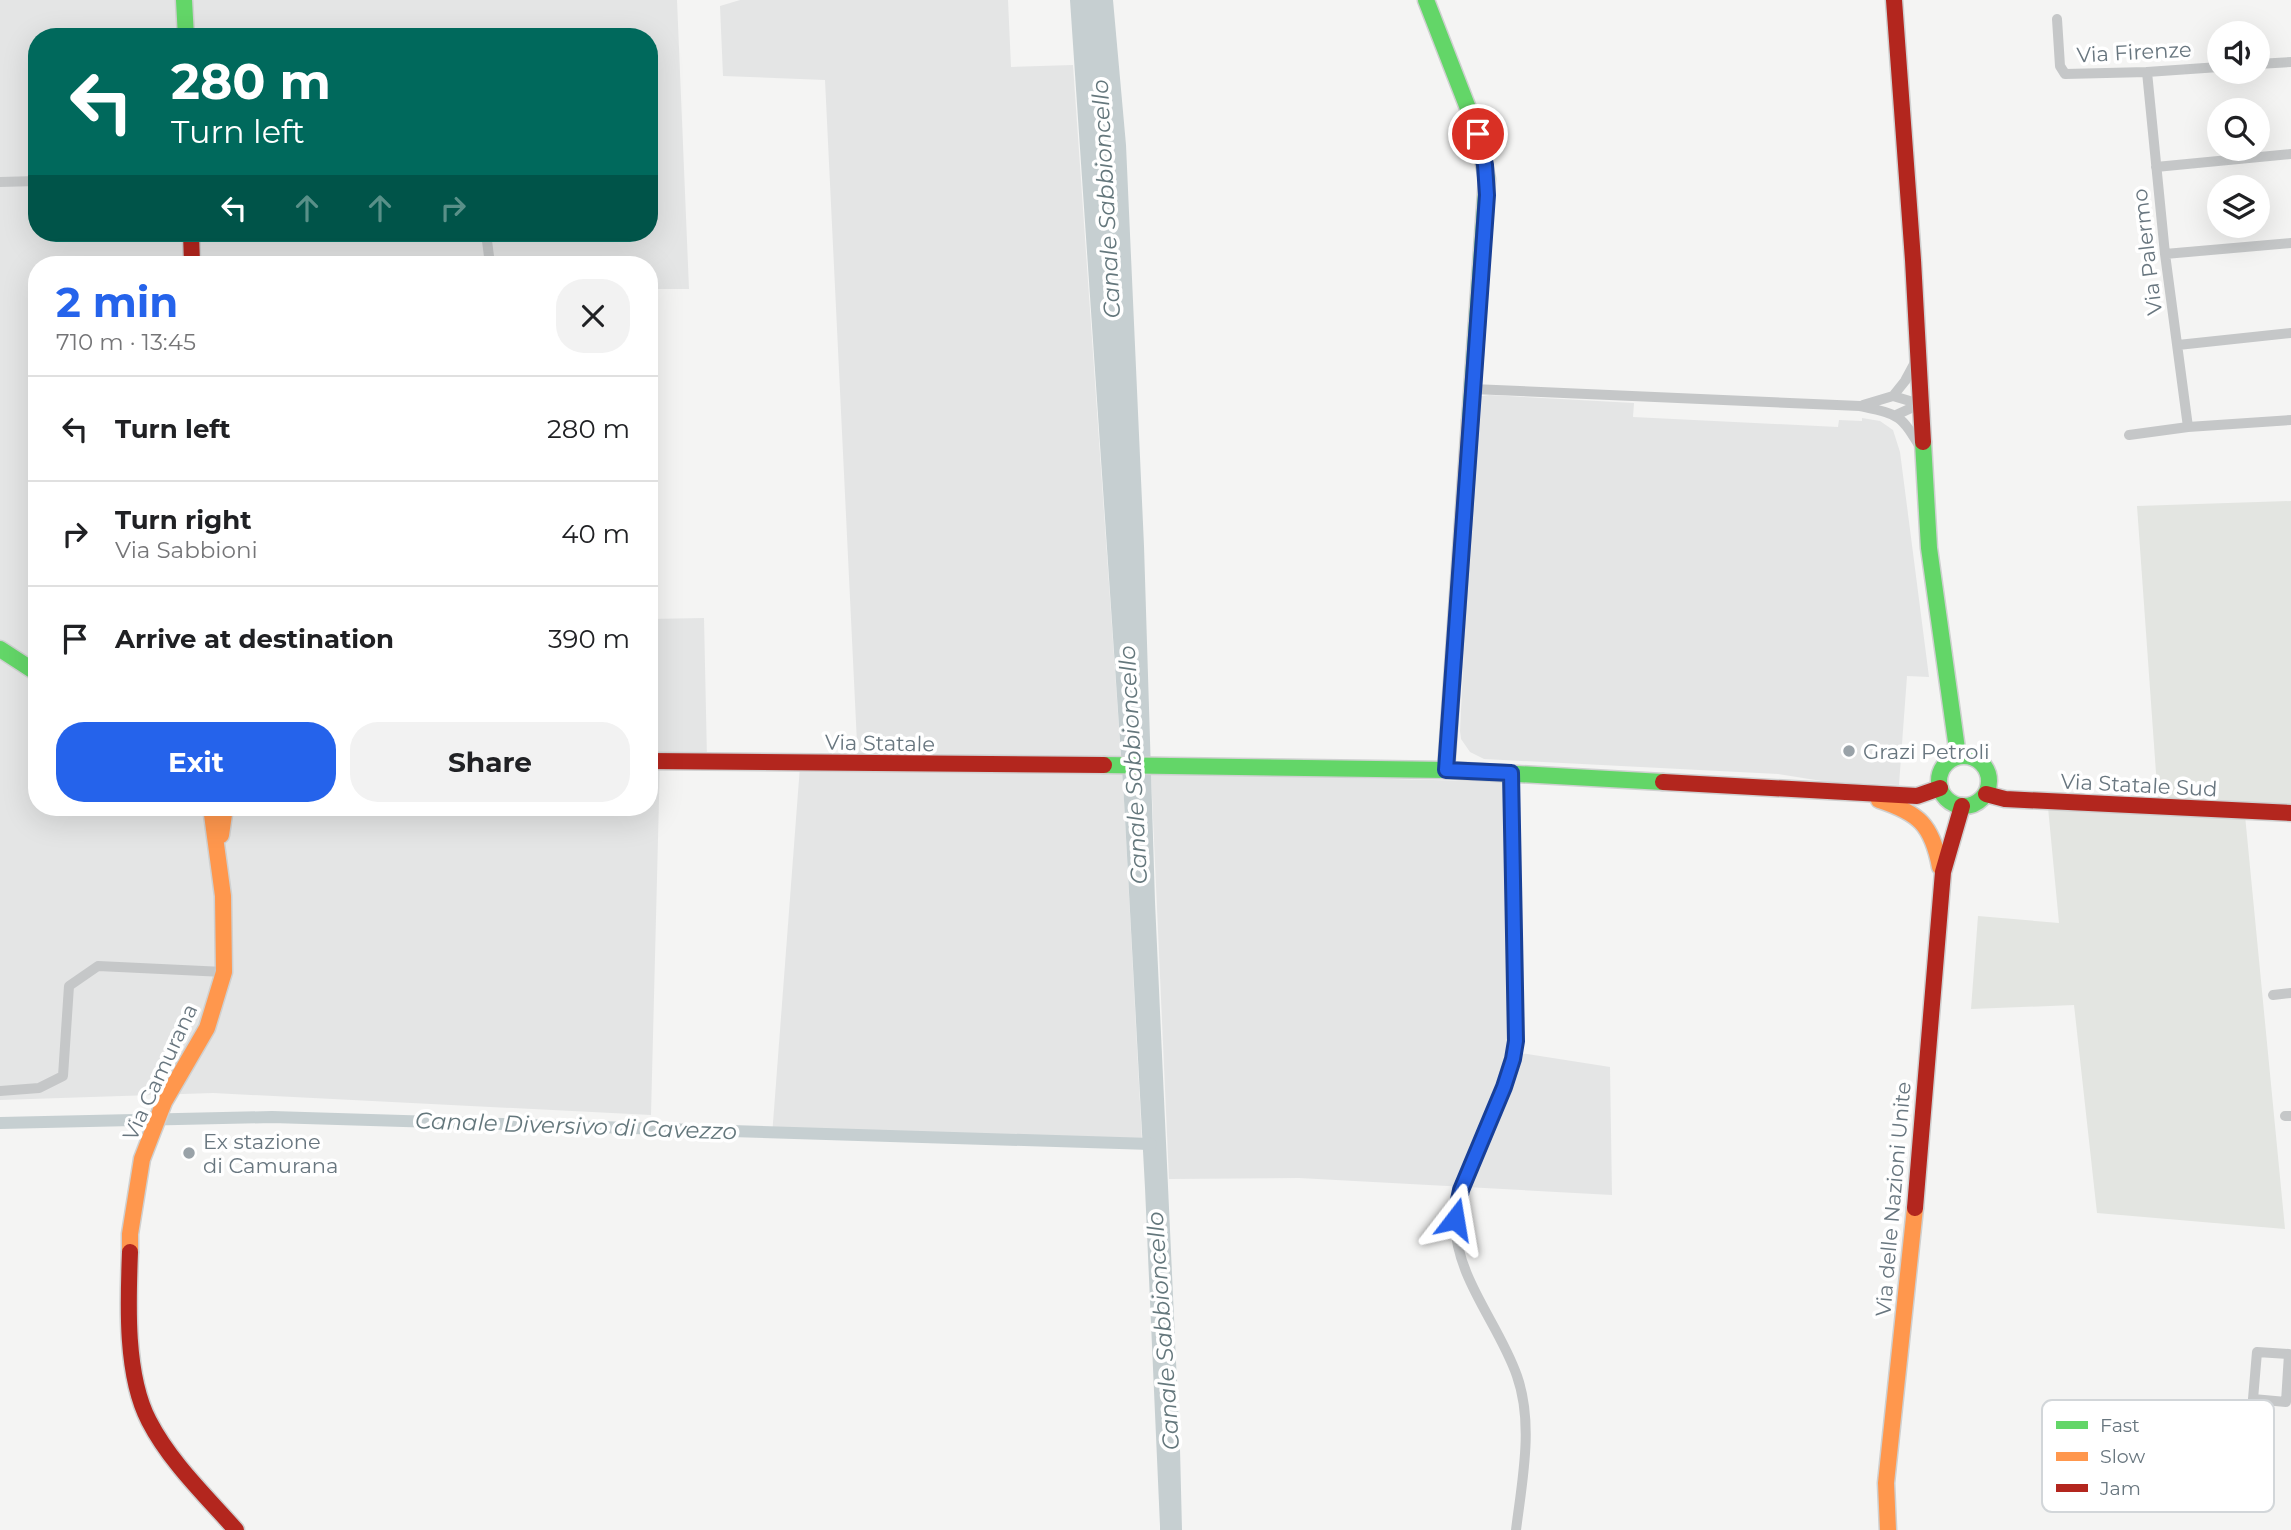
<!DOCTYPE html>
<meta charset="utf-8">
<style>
:root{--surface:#fff;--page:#f2f2f2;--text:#202124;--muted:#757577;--line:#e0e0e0;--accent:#2563eb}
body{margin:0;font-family:Montserrat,sans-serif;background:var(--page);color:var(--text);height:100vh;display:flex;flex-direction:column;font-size:26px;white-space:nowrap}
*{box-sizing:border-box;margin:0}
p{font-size:23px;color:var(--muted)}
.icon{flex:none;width:38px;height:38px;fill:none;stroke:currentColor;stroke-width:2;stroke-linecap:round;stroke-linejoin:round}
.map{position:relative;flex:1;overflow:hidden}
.sheet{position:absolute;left:28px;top:256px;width:630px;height:560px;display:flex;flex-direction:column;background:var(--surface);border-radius:28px;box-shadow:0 7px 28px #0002}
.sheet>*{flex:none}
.hud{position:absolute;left:28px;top:28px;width:630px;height:214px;border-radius:28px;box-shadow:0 7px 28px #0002;background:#00695c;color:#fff;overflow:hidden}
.tools{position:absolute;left:2207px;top:21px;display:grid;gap:14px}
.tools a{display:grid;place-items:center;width:63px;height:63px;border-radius:50%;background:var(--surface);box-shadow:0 7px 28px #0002;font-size:35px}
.pin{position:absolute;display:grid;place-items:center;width:60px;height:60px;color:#fff;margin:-30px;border:4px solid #fff;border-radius:50%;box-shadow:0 2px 7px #0007}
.me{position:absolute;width:77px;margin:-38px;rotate:14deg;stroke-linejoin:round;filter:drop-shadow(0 0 5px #0008)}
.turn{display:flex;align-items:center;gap:24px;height:147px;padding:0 28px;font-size:32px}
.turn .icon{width:91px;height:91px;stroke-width:2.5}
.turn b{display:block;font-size:49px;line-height:60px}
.lanes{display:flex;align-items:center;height:66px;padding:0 28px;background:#0003;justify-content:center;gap:35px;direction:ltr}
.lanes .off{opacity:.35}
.round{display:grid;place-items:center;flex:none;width:74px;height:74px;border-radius:28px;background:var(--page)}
.summary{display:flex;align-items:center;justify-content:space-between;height:119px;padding:0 28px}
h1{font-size:42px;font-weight:700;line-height:52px;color:var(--accent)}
.cta{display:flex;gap:14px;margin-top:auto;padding:14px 28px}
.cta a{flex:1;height:80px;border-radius:28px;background:var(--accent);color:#fff;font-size:28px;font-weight:700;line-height:80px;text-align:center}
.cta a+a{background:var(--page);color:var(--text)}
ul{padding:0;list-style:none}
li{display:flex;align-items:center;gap:21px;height:105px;padding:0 28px;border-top:2px solid var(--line)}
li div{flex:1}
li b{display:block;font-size:26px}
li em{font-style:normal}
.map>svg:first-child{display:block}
</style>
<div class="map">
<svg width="2291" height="1530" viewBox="0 0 2291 1530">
<rect width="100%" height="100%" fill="#f4f4f3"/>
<path fill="#e4e5e5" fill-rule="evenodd" d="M0,0H677L689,289H649V264H37V807H649V619L704,618L707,759L660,760L651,1115L213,1093L0,1100ZM37,37H649V233H37Z
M740,0H1008L1011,67L1073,65L1124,800L1142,1141L772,1136L800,766L858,764L825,80L723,76L720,6Z
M1489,395L1634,403L1633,417L1838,427L1839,420L1862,421V418L1880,421L1893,430L1900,452L1929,677L1907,676L1899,785L1828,782L1778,774L1484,759L1470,752L1461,739L1460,731L1476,397Z
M1151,773L1513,782L1514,1052L1610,1067L1612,1195L1299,1178L1169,1179Z"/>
<path fill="#e3e5e1" d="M2291,501V806L2244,805L2285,1229L2097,1213L2074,1005L1971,1009L1978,916L2059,923L2047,797L2158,801L2137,506Z"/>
<path fill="#c6cfd1" d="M1070,0H1113L1126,145L1144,546L1155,902L1180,1449L1182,1530H1160V1526L1145,1188L1124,800Z"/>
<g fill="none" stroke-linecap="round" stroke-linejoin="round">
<path stroke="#c6cfd1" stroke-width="12" d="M0,1123L272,1117L1151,1144"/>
<g stroke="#cfd0d0" stroke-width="19">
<path id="fast" d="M184,0L186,37
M1426,0L1478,134L1487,179L1470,421
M1923,442L1929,548L1958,756
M0,649L37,673
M1939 781a25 25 0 1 1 50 0a25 25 0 1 1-50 0Z
M1104,765L1446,770L1663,782"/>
</g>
<g stroke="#cfd0d0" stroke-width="19">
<path id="slow" d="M1446,770L1470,421
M1879,800C1919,813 1932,825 1940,867
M221,835L225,807
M130,1252V1234L142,1159L164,1102L207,1028L224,972L223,896L211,807
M1888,1530L1886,1483L1915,1208"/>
</g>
<g stroke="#cfd0d0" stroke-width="19">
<path id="jam" d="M1894,0L1913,260L1923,442
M191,233L192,264
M649,761L1104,765
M1663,782L1917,796L1940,788
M1986,794L2005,799L2291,813
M1915,1208L1943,872L1962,806
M130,1252C128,1303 125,1375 149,1421C170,1462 206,1496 236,1530"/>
</g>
<path stroke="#c5c7c8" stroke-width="10" d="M2057,19L2060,66L2065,74L2147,72L2219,67
M2258,64L2291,62
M2147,72L2165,254L2188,427
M2156,167L2291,154
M0,182L37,181
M486,233L490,264
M2165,254L2291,243
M2178,345L2291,333
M1472,389L1860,406C1901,415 1900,414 1922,450
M1893,396L1905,381L1918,357
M1863,405L1893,396L1920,404
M1896,415L1920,404
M2129,435L2188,427L2291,420
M1511,773L1516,1041C1510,1082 1491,1119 1475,1157C1466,1178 1454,1200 1455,1223C1457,1280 1499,1324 1517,1376C1534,1424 1522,1481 1516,1530
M2273,995L2291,993
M0,1091L39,1088L63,1076L69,986L98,966L224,972
M2285,1116H2291
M2257,1352L2289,1354L2286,1402L2253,1399Z"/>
<use href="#fast" stroke="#63d668" stroke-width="16"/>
<use href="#slow" stroke="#ff974d" stroke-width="16"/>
<use href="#jam" stroke="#b3261e" stroke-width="16"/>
</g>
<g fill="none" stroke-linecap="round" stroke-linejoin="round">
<g stroke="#184099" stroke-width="18">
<path id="route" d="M1455,1219L1461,1190L1504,1087L1513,1059L1516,1041L1511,773L1446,770L1487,195L1485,165L1478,134"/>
</g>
<use href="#route" stroke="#2563eb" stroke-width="12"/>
</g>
<g fill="#99a2a8" stroke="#fff" stroke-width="2.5">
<circle cx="1849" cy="751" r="7"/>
<circle cx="189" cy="1153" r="7"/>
</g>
<g text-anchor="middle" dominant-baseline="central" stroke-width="7" stroke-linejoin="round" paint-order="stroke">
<g font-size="21" fill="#68767f" stroke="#fff">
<text transform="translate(2134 52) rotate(-3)">Via Firenze</text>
<text transform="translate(2147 252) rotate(-97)">Via Palermo</text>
<text transform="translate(880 743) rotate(1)">Via Statale</text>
<text transform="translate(2139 785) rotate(3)">Via Statale Sud</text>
<text transform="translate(160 1072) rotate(-65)">Via Camurana</text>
<text transform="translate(1893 1199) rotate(-85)">Via delle Nazioni Unite</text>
</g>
<g font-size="21" fill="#68767f" stroke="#fff" text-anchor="start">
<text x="1863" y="751">Grazi Petroli</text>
<text x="203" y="1141">Ex stazione<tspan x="203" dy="24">di Camurana</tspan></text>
</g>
<g font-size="23" font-style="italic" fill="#64777c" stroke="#fff">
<text transform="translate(1106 199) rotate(-93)">Canale Sabbioncello</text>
<text transform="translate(1133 765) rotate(-93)">Canale Sabbioncello</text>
<text transform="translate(576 1126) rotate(2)">Canale Diversivo di Cavezzo</text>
<text transform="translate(1163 1331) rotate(-94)">Canale Sabbioncello</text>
</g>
</g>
<rect x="2042" y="1400" width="232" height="112" rx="10" fill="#fff" stroke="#d2d6d9" stroke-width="2"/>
<rect x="2056" y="1421" width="32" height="8" fill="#63d668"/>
<rect x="2056" y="1452" width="32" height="9" fill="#ff974d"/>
<rect x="2056" y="1484" width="32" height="8" fill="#b3261e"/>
<g font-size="19" fill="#68767f">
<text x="2100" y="1432">Fast</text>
<text x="2100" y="1463">Slow</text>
<text x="2100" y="1495">Jam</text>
</g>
</svg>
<div class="tools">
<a><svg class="icon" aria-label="sound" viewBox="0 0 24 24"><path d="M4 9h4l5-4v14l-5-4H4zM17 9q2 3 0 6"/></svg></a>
<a><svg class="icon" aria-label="search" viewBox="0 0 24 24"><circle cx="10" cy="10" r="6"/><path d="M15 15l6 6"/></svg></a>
<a><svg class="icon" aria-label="layers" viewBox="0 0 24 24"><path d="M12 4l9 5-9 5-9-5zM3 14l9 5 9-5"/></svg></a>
</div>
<div class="pin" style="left:1478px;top:134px;background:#d93025"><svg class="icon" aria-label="arrive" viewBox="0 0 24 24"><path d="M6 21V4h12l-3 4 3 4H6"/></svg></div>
<svg class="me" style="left:1455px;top:1219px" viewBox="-20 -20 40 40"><path d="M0-17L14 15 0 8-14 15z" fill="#2563eb" stroke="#fff" stroke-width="4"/></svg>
<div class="hud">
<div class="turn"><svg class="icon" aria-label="left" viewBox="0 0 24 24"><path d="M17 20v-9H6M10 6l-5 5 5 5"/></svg><div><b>280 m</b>Turn left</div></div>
<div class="lanes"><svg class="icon" aria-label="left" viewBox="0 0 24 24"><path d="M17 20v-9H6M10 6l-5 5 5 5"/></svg><svg class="icon off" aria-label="ahead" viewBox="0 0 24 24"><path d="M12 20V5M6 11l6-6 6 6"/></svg><svg class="icon off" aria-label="ahead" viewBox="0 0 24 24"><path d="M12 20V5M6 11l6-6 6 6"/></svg><svg class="icon off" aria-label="right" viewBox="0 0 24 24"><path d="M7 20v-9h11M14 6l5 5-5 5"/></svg></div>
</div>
<section class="sheet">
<div class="summary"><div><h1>2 min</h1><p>710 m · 13:45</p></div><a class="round"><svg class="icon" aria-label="close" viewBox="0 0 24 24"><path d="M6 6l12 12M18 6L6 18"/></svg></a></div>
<ul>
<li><svg class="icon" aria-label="left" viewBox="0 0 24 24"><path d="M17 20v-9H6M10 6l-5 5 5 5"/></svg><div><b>Turn left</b></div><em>280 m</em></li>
<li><svg class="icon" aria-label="right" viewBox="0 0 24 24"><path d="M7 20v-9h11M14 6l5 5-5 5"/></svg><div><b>Turn right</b><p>Via Sabbioni</p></div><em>40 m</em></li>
<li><svg class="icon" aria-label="arrive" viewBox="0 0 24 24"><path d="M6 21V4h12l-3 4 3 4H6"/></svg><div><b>Arrive at destination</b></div><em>390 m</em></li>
</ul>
<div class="cta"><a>Exit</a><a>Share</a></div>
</section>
</div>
